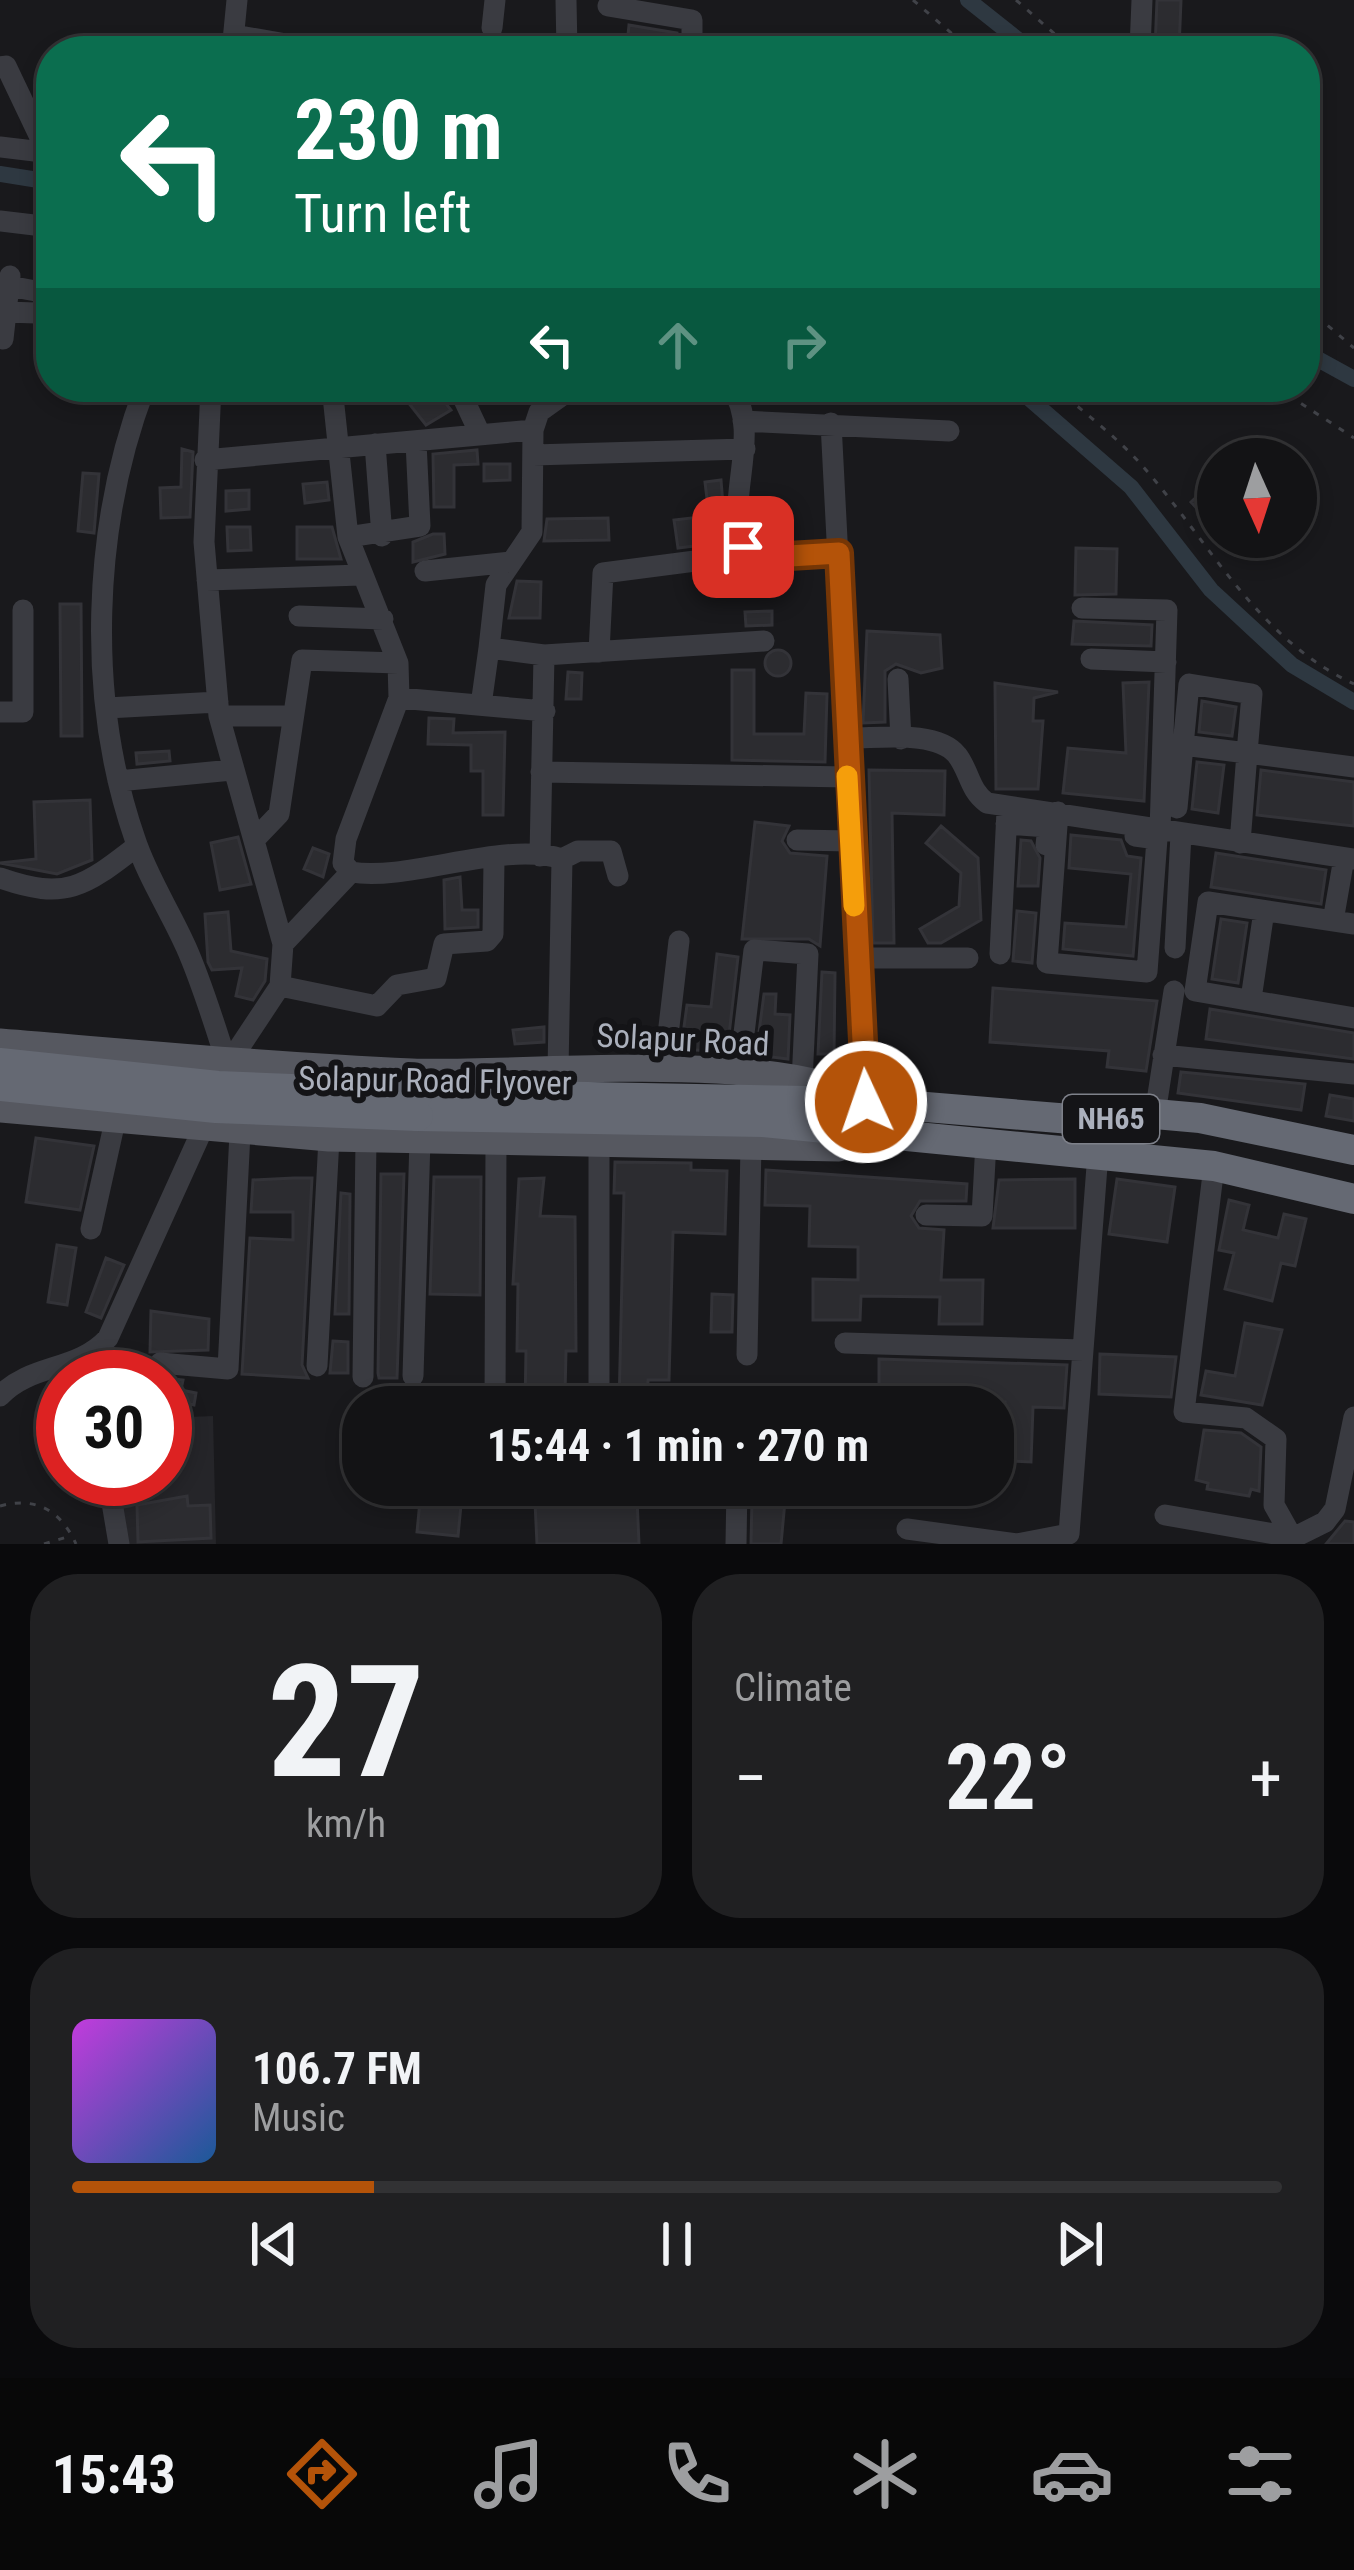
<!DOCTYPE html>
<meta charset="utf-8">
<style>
body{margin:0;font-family:"Roboto Condensed",sans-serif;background:#202022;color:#f1f3f6;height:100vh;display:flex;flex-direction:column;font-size:45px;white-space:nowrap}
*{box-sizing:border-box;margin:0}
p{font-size:39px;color:#9d9ea0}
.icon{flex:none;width:66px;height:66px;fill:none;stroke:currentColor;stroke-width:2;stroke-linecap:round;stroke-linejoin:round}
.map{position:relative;height:1544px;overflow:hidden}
.sheet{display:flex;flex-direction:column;gap:30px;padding:30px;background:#0a0a0c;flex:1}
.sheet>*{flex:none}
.guide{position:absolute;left:36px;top:36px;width:1284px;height:366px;border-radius:48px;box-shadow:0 6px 18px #0003,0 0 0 3px #323234;background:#0b6e4f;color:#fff;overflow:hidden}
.needle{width:78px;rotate:177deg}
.controls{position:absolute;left:1197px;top:438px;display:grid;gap:24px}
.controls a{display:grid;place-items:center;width:120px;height:120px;border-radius:50%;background:#131315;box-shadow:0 6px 18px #0003,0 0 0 3px #323234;font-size:60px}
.speed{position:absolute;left:36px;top:1350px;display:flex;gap:24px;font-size:60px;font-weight:700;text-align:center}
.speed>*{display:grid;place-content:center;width:156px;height:156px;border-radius:50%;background:#131315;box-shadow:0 6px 18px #0003,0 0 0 3px #323234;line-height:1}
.speed .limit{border:18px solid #d22;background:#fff;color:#111}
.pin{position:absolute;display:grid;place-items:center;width:102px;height:102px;color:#fff;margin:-51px;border-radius:24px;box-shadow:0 6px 18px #0006}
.me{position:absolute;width:132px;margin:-66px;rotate:357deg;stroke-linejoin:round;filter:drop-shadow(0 0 9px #0008)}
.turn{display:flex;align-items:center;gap:42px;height:252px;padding:0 60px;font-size:54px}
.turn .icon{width:156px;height:156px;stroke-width:2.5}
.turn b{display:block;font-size:84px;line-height:102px}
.lanes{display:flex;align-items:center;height:114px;padding:0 60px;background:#0003;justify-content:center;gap:60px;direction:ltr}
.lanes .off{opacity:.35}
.big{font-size:90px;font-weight:700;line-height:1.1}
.sheet .card{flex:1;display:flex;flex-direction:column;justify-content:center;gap:18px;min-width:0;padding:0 42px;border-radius:48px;background:#202022}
.sheet .dial{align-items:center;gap:0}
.dial b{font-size:156px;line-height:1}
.song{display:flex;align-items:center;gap:36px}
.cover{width:144px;height:144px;border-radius:18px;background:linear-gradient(135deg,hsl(290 70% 55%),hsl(210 70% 35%))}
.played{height:12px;border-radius:6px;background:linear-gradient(90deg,#b45309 25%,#323234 25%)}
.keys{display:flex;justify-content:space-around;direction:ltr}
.heat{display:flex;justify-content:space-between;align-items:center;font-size:66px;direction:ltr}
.sheet .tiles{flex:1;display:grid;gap:30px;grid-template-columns:1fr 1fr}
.card:last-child{grid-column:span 2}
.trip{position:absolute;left:342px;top:1386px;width:672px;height:120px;border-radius:48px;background:#131315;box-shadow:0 6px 18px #0003,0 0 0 3px #323234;font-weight:700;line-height:120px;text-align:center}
.tabs{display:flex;height:192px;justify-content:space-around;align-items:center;background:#080808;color:#9d9ea0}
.tabs .icon{width:84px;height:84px}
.tabs .current{color:#b45309}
.tabs b{font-size:54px;color:#f1f3f6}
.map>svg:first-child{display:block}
.built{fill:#252529}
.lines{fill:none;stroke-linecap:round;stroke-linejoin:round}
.canal{stroke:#2e3841;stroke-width:16}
.building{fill:#2c2c30;stroke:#333338;stroke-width:3}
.path{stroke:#404248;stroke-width:3;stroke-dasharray:6 9;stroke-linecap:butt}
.minor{stroke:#3a3b41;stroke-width:21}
.major{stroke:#565860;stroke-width:27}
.highway{stroke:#656973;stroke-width:30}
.highway-bridge{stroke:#656973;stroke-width:30}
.route-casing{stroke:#753606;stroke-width:30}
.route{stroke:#b45309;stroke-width:21}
.slow{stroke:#f59e0b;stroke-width:21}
.labels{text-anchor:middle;stroke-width:12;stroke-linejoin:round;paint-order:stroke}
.shield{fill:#141417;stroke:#7e818a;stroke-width:3}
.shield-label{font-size:30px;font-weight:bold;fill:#abb0bc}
.street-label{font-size:33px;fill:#abb0bc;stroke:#141417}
</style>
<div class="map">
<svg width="1354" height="1544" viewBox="0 0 1354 1544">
<rect width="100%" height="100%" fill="#19191c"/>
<path class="built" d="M213,1416L216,1544H124L118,1479H165V1418Z"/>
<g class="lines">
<path class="canal" d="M968,0L1032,51
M0,174L51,182
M1305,352L1354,379
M1016,387L1131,487L1211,590L1292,665L1354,702"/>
</g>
<path class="building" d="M1157,0H1181L1179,49H1155Z
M629,25L677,33V47L627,45Z
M396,387H433L451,410L426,425Z
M182,449L193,452L190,517L161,518L160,488L181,487Z
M477,450L478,464L454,465V507H434L433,454Z
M484,464H510V480L484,481Z
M83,473L99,474L94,533L78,531Z
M1218,477V499L1202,514L1191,502Z
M721,480L726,542L678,548L674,520L709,516L705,482Z
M327,482L329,500L305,503L303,484Z
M249,490V509L226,511V491Z
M608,518L609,540L544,541L547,519Z
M227,527H250L251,550L228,551Z
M297,527H332L341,559H297Z
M433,534H444L445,554L413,562V542Z
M1076,548L1117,549L1116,594L1075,595Z
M517,581L541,582L540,618H509Z
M60,604H81L82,736H61Z
M772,611V625L746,626L745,612Z
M1074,621L1152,625L1151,646L1072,644Z
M867,631L940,635L942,668L921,673L896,664L885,671V722L863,723Z
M765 663a13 13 0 1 1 26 0a13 13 0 1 1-26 0Z
M732,670H754V734H804L806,693L827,694L825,762L732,760Z
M568,672L582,673L581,699H566Z
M1149,682L1144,801L1063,793L1068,748L1126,753L1123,683Z
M995,683L1058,692L1034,698L1033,721H1043L1038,789H996Z
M1202,701L1236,707L1232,736L1199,732Z
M429,718L454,719L453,733L505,732L503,815H483V771H471V745L428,744Z
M169,751L170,761L137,764L136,753Z
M1197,762L1224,765L1218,813L1192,809Z
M869,770L945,771L944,815L892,813L894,943H873Z
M1261,770L1354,782V826L1257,815Z
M90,800L92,860L57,874L0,863L36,859L34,802Z
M755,822L789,826L782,841L790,853L827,856L820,946L809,939H742Z
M941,826L978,858L981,920L941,943H928L920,929L959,906L961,873L926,843Z
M1071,835L1121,840L1127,856L1141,858L1133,956L1063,949L1065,923L1126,927L1131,874L1069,868Z
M238,837L251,884L220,890L211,843Z
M1021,840L1031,841L1040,858L1038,886H1018Z
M313,848L329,854L323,877L304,869Z
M1216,853L1326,870L1321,904L1211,887Z
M460,877L462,910H478V927L445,929L444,880Z
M1017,911L1036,913L1032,963L1013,961Z
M228,912L231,951L267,959L265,981L253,1000L236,996L242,968L212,970L208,962L205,914Z
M1221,919L1247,923L1238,983L1212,979Z
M717,954L738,957L727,1052L681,1049L687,1005L711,1007Z
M822,972L835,973L834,1054H818Z
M993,988L1157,1001L1146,1071L1107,1067L1109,1051L990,1042Z
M764,994H776L775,1014L790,1015L788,1059L756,1055Z
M1210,1009L1354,1033V1059L1206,1039Z
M544,1027V1042L515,1044L513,1030Z
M1181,1072L1305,1084L1301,1110L1178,1093Z
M1330,1095L1354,1099V1121L1326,1116Z
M36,1138L94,1146L80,1210L26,1202Z
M615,1162L691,1163V1170L727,1171L725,1234L673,1232L669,1380H648L647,1403L638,1407H619L624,1193H614Z
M766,1170L967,1184L966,1201H920L911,1216L919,1228L944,1230L941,1280H983L982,1324H939L940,1297L861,1296L860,1320H813V1279L858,1280V1247L809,1246L810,1206L765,1205Z
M381,1174H404L397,1378H379L378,1373Z
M434,1177H481L480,1295L430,1294Z
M294,1178H312L302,1365L308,1378L242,1374L250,1238L293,1240V1212H251L253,1180Z
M544,1178L540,1216L575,1217L576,1351H566L565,1394H576V1407H525L526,1351H517L518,1284H513L519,1179Z
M1075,1179V1228H993L999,1180Z
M1117,1179L1175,1187L1167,1242L1109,1234Z
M341,1193L350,1194L349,1314H335Z
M1229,1200L1249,1205L1243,1230L1278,1238L1284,1214L1306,1219L1295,1266L1281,1263L1272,1301L1225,1289L1234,1253L1219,1250Z
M57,1245L76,1248L67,1305L48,1302Z
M106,1258L124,1265L101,1318L86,1312Z
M712,1294L733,1295L732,1332H711Z
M151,1311L209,1319L208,1350L150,1352Z
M1245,1323L1282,1330L1262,1405L1201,1395L1206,1371L1235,1376Z
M333,1341L348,1342V1373H330Z
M1100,1354L1176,1357L1171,1397L1099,1394Z
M879,1359L1067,1365L1064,1408L1033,1407L1031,1462L993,1460V1426H1004L1005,1402L879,1403Z
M165,1378L183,1380L181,1390L196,1393L194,1405L179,1402L177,1411L165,1408Z
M720,1388L794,1390V1407H719Z
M1204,1430L1241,1433L1261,1447L1259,1491L1251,1489L1249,1496L1207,1489L1208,1483L1196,1480Z
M187,1496L188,1506L210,1505L211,1538L138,1542L137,1505Z
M752,1498L785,1501L781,1544H751Z
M637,1499L639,1544H537L535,1502Z
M420,1501L461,1505L458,1536L417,1532Z
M1345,1521L1354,1522V1544H1326Z"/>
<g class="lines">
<path class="path" d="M913,0L972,51
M1016,0L1074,51
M1305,306L1354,348
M1055,387C1082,411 1113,434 1138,461C1208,538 1254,637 1354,684
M1276,387L1354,438
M0,1506C36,1496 61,1511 76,1544
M44,1544L70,1536"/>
<path class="minor" d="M566,0L567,51
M608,6L692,20V51
M492,28L495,0
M234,35L326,51
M693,42L785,51
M1140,49L1142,0
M232,51L237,0
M0,67L6,66L47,152
M0,147L51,153
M0,221L51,227
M9,286L41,292L51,301
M6,312L36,313L51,302
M3,339L10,276
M145,387C92,526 86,698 135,839C147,876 170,911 186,947C202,983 214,1023 226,1060
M211,387L204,542L219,716L283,944L280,986L223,1072
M332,387L348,537L398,663L399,698L346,839L343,863L351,872C409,882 504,840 562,859L558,1070
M458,387L480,434
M731,387C766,435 717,514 749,554
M743,421L949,431
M831,423L866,1102
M375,444L382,536
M533,455L745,449
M205,460L533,430
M348,537L420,526L416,442
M425,571L511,562
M207,580L361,575
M1082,608L1167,610L1160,831
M299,616L383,619
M599,652L603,573L749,554L765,559L839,553
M544,655L764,641
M1091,659L1166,662
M898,679L901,739
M399,698L545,711
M481,705L489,648
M107,708L218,702
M0,712H23V610
M219,716H293
M846,738C876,739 936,729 957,755C970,772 969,790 987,803L1354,859
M541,772L847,777
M118,781L232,770
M1177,808L1189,684L1252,694L1247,753L1183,745
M1058,812L1047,963L1147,972L1157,839L1135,836
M1006,824L1048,827L1046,845
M256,838L279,814L302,660L398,663
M797,840L851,841
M1240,843L1247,753L1354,767
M540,856L544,655L489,648L496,585L532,532L533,430L539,412L574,387
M562,859L578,851H611L618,876
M0,878C66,901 84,887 137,846
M1333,921L1344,858
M1354,924L1208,902L1195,991L1354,1018
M283,944L351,872
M1175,948L1181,834
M1000,954L1007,811
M858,958H968
M280,986L377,1006L397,985L436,978L444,944L487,941L493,934L494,860
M1251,999L1264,911
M1163,1055L1354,1074
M664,1069L679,941
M739,1075L754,950L808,954L802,1082
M1155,1114L1174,991
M1214,1166L1184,1412L1246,1418L1276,1439L1274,1505L1292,1537
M926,1215L982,1216L986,1142
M91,1229L115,1121
M845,1343L1083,1350
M747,1355L751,1144
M160,1363L228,1369L240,1133
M317,1366L329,1138
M413,1376L420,1139
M363,1377L366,1139
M0,1396C31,1363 77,1372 108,1338L210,1113
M495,1407L496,1140
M599,1407V1141
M108,1479L119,1544
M1165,1515L1292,1537
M907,1529L1017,1544L1069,1534L1098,1153
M736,1544L737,1485
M1281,1544L1325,1522L1335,1509L1354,1417"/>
<path class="major" d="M0,1042C137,1053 275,1066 412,1072C521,1076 780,1048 866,1102
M0,1109L329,1138L839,1148L869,1133"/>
<path class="highway" d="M418,1094L866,1102L1095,1121L1155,1114L1200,1118L1354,1150
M418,1116L763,1122L1214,1166L1354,1199"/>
<path class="highway-bridge" d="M0,1063L218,1086L418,1094
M0,1086L216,1108L418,1116"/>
</g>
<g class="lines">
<g class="route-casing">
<path id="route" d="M743,547L756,558L839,553L866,1102"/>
</g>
<use href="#route" class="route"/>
<path class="slow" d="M847,776L854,906"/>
</g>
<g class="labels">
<rect class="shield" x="1063" y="1095" width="96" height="48" rx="9"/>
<g class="shield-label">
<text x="1111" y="1129">NH65</text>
</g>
<g class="street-label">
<text transform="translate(683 1039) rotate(3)" y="12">Solapur Road</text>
<text transform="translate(435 1080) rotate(1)" y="12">Solapur Road Flyover</text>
</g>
</g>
</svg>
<div class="controls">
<a><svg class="needle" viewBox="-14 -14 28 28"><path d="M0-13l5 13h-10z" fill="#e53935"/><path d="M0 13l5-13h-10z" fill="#9d9ea0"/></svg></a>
</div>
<div class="speed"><div class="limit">30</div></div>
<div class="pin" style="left:743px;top:547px;background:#d93025"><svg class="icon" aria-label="arrive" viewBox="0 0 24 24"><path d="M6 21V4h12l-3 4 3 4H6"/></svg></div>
<svg class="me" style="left:866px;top:1102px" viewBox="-20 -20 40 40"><circle r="17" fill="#b45309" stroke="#fff" stroke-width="3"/><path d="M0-11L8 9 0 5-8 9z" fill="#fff"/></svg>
<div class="trip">15:44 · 1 min · 270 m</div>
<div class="guide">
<div class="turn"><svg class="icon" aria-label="left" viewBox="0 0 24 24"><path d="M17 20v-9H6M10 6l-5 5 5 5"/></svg><div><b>230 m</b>Turn left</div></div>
<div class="lanes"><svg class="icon" aria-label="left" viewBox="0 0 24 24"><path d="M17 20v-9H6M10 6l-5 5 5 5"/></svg><svg class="icon off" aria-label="ahead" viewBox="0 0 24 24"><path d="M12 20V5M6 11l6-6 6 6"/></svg><svg class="icon off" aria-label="right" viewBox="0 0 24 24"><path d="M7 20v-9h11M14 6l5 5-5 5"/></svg></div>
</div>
</div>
<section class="sheet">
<div class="tiles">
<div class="card dial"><b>27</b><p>km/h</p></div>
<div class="card"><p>Climate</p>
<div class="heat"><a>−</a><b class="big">22°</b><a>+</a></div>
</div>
<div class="card">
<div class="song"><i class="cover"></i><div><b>106.7 FM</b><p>Music</p></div></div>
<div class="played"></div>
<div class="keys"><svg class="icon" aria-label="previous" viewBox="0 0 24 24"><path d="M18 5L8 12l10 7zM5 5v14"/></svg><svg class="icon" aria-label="pause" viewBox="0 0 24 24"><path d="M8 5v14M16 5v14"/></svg><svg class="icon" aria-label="next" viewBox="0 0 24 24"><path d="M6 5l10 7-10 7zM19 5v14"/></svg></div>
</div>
</div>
</section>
<nav class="tabs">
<b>15:43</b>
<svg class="icon current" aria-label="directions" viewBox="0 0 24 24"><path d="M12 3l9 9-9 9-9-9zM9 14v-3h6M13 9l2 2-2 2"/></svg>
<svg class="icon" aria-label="music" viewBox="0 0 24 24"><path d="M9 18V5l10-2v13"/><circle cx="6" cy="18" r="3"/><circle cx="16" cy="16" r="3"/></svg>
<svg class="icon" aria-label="phone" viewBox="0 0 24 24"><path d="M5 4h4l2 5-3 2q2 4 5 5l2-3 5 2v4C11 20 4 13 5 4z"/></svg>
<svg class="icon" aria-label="climate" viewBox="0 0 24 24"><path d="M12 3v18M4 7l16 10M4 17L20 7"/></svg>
<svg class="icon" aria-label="car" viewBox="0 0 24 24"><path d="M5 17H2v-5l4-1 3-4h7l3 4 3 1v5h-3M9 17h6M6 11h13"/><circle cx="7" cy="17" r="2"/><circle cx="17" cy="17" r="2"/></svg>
<svg class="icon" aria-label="filters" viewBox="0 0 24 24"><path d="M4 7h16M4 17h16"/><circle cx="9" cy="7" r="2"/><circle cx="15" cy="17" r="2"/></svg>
</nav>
